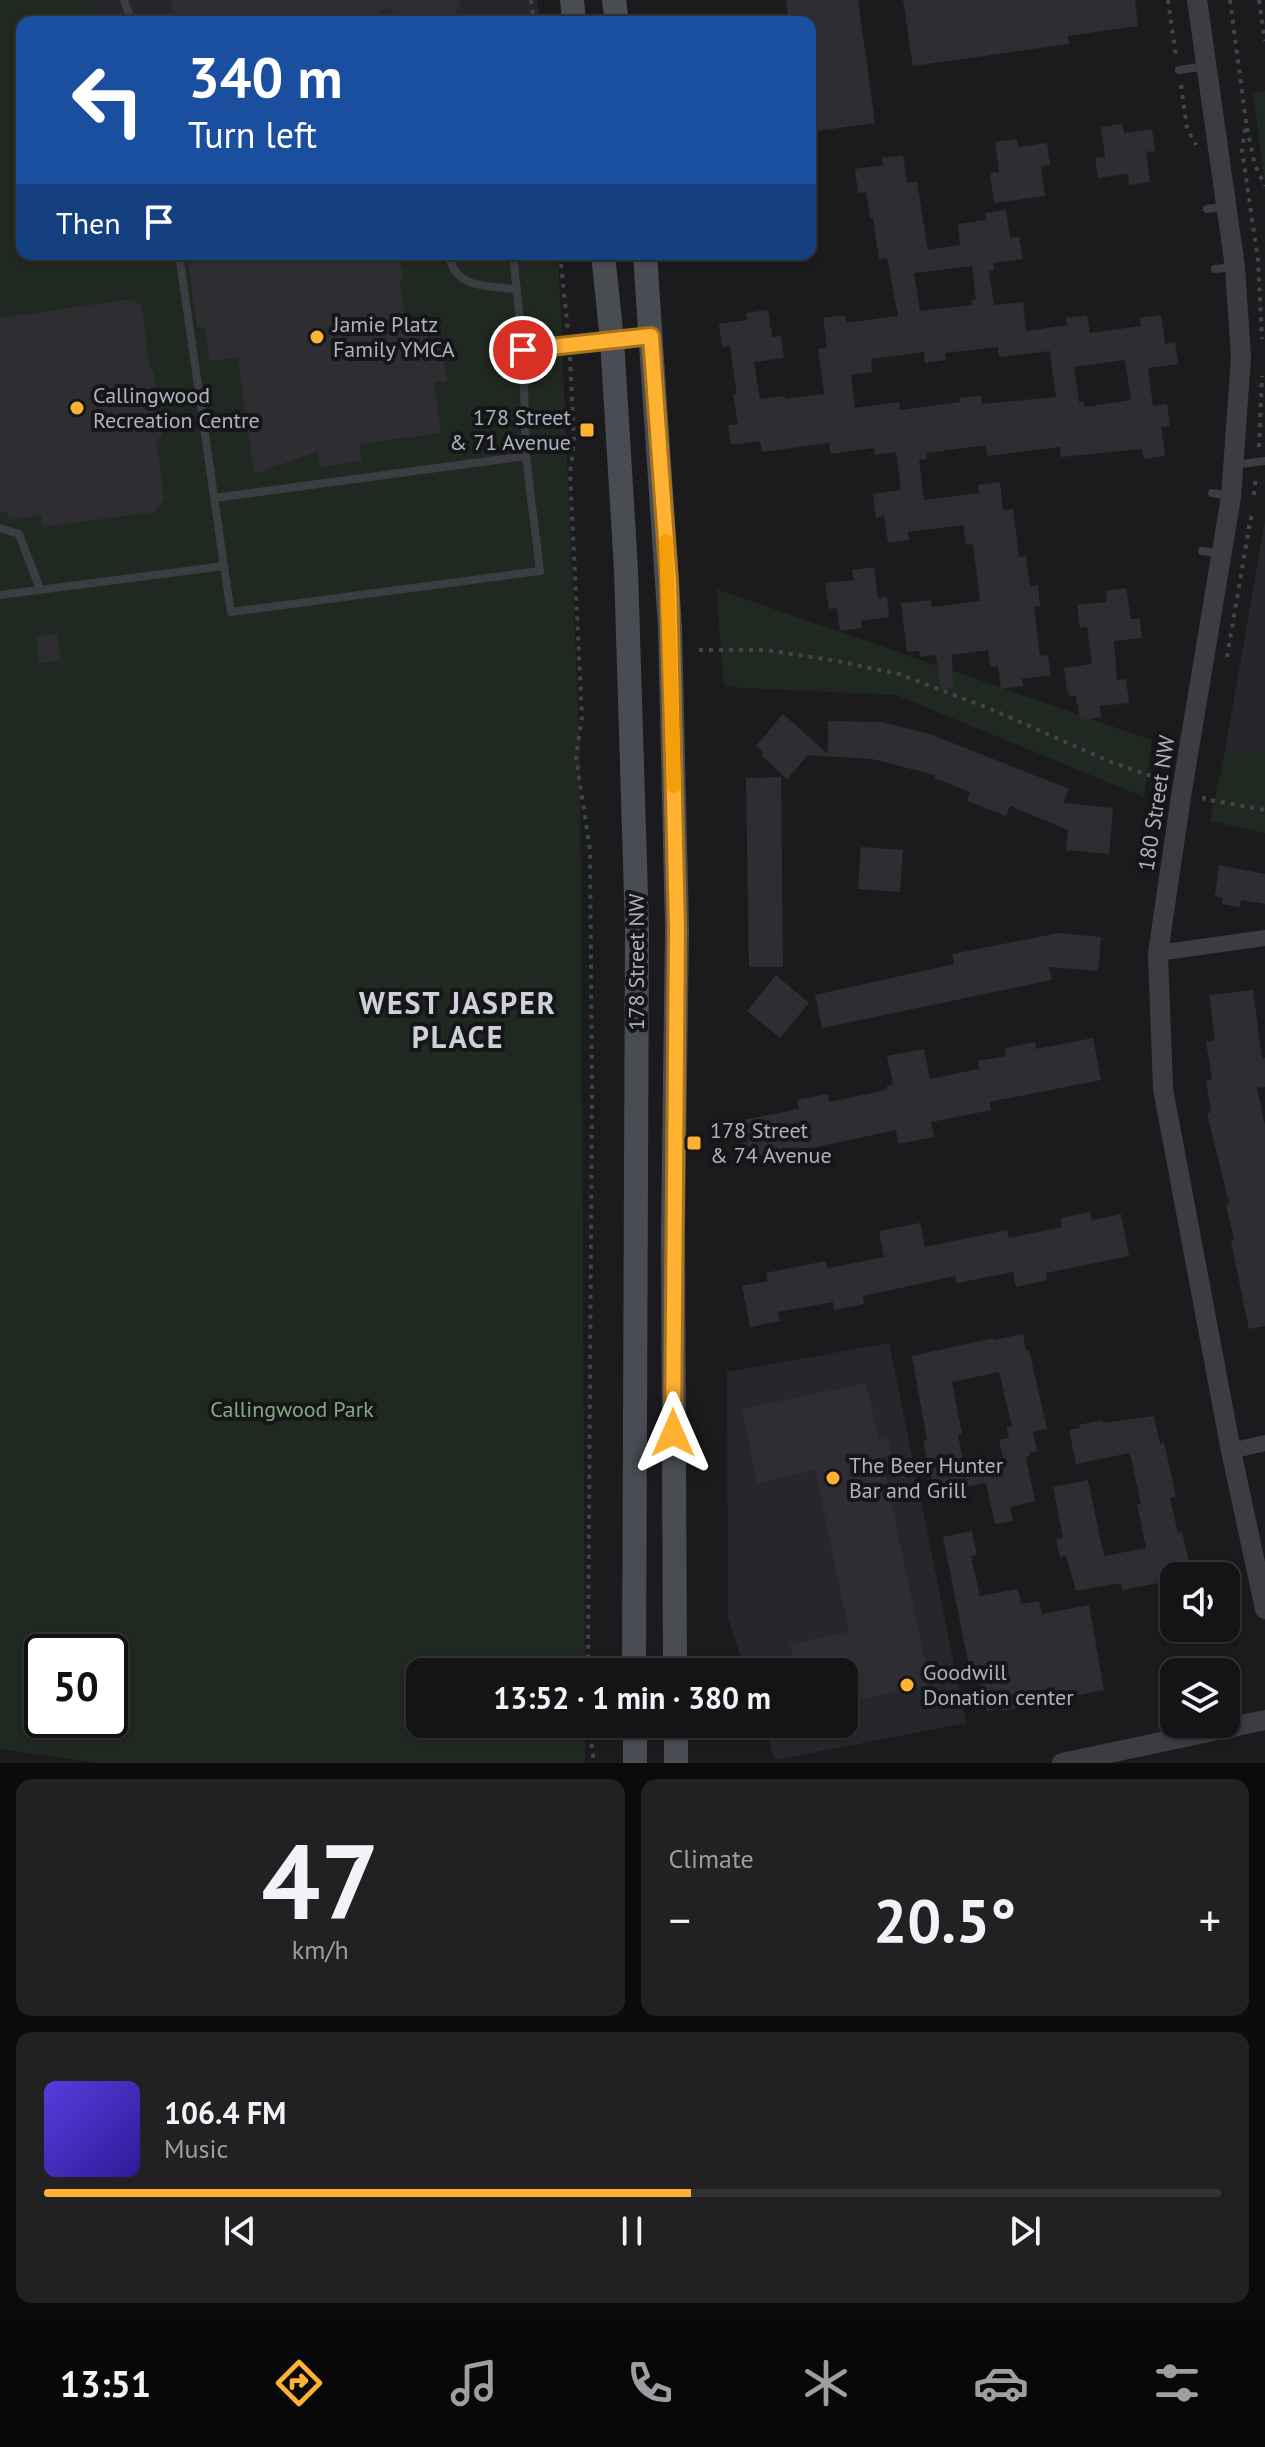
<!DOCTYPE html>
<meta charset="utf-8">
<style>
body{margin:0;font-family:"PT Sans",sans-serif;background:#212123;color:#f1f3f6;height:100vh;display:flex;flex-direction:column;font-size:30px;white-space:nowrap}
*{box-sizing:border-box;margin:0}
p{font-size:26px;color:#9d9ea1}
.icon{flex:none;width:44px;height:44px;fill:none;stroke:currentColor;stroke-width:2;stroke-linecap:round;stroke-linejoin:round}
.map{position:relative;height:1763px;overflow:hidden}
.panel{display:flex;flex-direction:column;gap:16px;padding:16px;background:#0b0b0c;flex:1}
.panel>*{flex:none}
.banner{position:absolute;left:16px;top:16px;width:800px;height:244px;border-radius:16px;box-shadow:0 2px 6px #0004,0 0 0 2px #333335;background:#1a4fa0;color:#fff;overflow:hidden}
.fabs{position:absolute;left:1160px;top:1562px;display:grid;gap:16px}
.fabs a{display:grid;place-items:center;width:80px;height:80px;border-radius:16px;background:#141416;box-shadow:0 2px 6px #0004,0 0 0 2px #333335;font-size:40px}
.speed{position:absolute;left:24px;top:1634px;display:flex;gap:16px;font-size:40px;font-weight:700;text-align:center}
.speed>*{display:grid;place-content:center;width:104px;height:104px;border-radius:50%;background:#141416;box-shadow:0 2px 6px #0004,0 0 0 2px #333335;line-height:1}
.speed .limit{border:4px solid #111;border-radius:12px;background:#fff;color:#111}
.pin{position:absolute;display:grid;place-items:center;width:68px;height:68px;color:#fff;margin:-34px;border:4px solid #fff;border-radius:50%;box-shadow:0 2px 8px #0007}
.me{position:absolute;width:88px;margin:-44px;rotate:0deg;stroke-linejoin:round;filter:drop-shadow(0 0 6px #0008)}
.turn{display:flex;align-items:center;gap:28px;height:168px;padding:0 40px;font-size:36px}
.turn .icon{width:104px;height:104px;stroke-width:2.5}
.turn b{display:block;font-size:56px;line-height:68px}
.then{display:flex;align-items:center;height:76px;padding:0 40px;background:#0003;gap:16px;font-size:30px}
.big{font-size:60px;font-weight:700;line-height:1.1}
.panel .tile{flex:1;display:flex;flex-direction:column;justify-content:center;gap:12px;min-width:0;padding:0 28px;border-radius:16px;background:#212123}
.panel .dial{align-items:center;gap:0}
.dial b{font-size:104px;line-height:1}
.song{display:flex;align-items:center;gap:24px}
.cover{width:96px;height:96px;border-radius:12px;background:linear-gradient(135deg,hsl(250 70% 55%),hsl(250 70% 35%))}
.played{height:8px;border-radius:4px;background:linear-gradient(90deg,#ffb131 55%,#333335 55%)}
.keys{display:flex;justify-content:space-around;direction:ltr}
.heat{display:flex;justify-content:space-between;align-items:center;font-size:44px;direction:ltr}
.panel .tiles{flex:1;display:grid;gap:16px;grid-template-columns:1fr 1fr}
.tile:last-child{grid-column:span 2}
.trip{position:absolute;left:406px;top:1658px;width:452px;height:80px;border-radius:16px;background:#141416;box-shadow:0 2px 6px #0004,0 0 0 2px #333335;font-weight:700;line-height:80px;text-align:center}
.menu{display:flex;height:128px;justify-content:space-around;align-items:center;background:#080809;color:#9d9ea1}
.menu .icon{width:56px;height:56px}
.menu .on{color:#ffb131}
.menu b{font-size:36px;color:#f1f3f6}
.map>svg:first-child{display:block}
.built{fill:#26272b}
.green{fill:#202921;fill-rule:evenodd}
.building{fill:#2e2e32;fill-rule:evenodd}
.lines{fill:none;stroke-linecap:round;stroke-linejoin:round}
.path{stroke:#41444a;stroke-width:4;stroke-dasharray:4 6;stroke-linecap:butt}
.service{stroke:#3b3d43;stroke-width:8}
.minor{stroke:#3b3d43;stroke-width:16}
.tertiary{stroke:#3b3d43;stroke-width:20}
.secondary{stroke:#494c53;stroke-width:24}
.route-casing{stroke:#a67320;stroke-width:20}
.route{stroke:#ffb131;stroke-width:14}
.slow{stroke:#f59e0b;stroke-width:14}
.poi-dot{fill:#ffb131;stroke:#161619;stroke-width:3}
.labels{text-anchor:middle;stroke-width:8;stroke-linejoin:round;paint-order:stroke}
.poi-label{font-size:22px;fill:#acb2be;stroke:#161619;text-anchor:start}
.street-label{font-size:22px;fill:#acb2be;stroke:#161619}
.park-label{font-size:22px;fill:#82aa83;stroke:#161619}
.district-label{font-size:30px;font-weight:bold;letter-spacing:2px;fill:#ced1d9;stroke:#161619}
</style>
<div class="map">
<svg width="1265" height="1763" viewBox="0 0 1265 1763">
<rect width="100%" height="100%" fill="#1b1b1d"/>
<path class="built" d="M83,0H537L540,22H92Z
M1265,521V750L1224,756Z
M889,1343L966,1723L775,1760L763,1724H844V1672H746L728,1618L727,1372Z"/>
<path class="green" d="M0,0H83L92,22H22V254H558L580,751L585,1672H420V1724H585V1763H99L0,1749ZM42,1652H110V1720H42Z
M1265,91V184L1253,93Z
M716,589L1152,740L1144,797L896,695L724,687Z
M1265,750V833L1210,821L1224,756Z"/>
<path class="building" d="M171,0H461L452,22H406L386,6L369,22H174Z
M786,0H858L875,123L810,132V22H789Z
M903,0H1135L1138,26L1068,36L1069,44L913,66Z
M1122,124L1124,133L1152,129L1155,151L1146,152L1150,182L1129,185L1128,174L1098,178L1095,158L1105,157L1101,127Z
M1017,139L1018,147L1047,143L1050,165L1041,166L1045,196L994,203L990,173L999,172L995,142Z
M903,155L907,183L917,182L928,250L960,245L958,224L986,220L985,213L1006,210L1010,238L1019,237L1023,259L993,263L994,270L989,271L994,305L1023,302L1026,331L1067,325L1066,318L1087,315L1090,333L1141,326L1140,318L1161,315L1165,344L1175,342L1178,364L1148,368L1153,406L1167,404L1170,426L1161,427L1165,456L1144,459L1142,449L1061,457L1060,447L987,456L986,445L926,453L927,459L919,460L924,500L979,493L978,485L1000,482L1003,510L1013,509L1019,557L1026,556L1030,587L1038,585L1040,606L1034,607L1040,656L1048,655L1051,675L1022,679L1023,686L1001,689L998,666L990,667L988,650L952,655L953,688L941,689L936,655L920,657L919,651L907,652L901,603L931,600L932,607L980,601L973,544L966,545L963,525L908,532L909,540L888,543L884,516L876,518L873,494L901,490L896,452L875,455L874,448L831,454L829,443L762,452L760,441L731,445L728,425L738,424L733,394H737L730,346L722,347L719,324L747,320L746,313L768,310L772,337L781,336L784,358L754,362L760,399L785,396V399L824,394L818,349L827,348L823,318L845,315L846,323L898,316L887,258L879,259L873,218H870L866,192L858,193L855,169L883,165L882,158ZM972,266L976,300H971L972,305L920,311L914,273ZM998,347L999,357L1050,351L1056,397L982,404L981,396L959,398L960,402L900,410L899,402L855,408L851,375L872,372L871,359L924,352L925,363L946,360L945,353ZM1125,360L1131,400L1085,407L1084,402H1079L1074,367Z
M225,254H398L403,279L399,280L406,323L425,321L428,342L441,341L447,381L434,382L441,433L359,444L362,461L320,467L318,451L254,474L238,357L210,361L205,327L197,328L188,259Z
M132,299L142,306L149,366L154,371L162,435L156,441L164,499L155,512L43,527L41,515L9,520L7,511L0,512V318Z
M874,567L878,598L887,597L889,617L861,621L862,628L840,631L837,608L829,609L825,583L854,580L852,570Z
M1126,588L1131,619H1140L1142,638L1114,641L1117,680L1126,679L1129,703L1100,706L1101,717L1080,720L1076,696H1070L1067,691L1064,668L1092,664L1087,627L1080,628L1077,605L1107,602L1106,591Z
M57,634L61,661L39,663L36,636Z
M783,714L828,754V721L881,722L930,734L1069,789L1063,803L1113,808L1109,854L1066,850L1068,830L1010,806L1006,816L967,801L970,792L934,778L935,775L872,759L808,755L787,779L762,756L764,753L756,746Z
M781,777L783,967H749L746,778Z
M861,847L903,850L900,892L858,889Z
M1219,865L1265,874V904L1241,900L1240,907L1222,904L1223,898L1215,896Z
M1059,933L1101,937L1098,971L1049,967L1052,980L822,1028L815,995L954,964L952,954Z
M776,975L809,1003L780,1038L747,1011Z
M1253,990L1262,1059L1265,1058V1087L1257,1088L1265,1125V1326L1249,1329L1231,1241L1234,1240L1226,1205L1229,1204L1207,1113L1211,1112L1206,1081L1212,1080L1206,1042L1215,1040L1209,995Z
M1093,1038L1101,1080L989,1102L991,1110L931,1122L934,1137L898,1144L896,1130L751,1161V1158L742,1160L739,1144L748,1142L743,1120L799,1109L797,1100L828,1094L829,1102L887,1090V1086L893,1084L887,1056L924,1049L930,1079L979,1069L978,1061L1006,1056L1005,1048L1035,1042L1036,1049Z
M1090,1212L1092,1220L1121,1214L1129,1256L1046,1273L1047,1280L1016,1287L1013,1272L957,1283L955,1276L863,1296L864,1304L834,1310L833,1302L778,1312L780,1321L750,1327L742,1286L768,1281L766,1273L826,1261L828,1268L884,1257L879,1231L920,1223L925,1247L1007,1230L1009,1238L1062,1227L1061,1218Z
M1023,1334L1026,1351L1029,1350L1047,1429L1033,1432L1037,1451L1029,1453L1030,1456L1026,1457L1035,1501L1010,1507L1013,1521L995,1524L986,1483L934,1493L923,1441L927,1440L912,1356L993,1338L994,1340ZM999,1372L1012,1426L1006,1427L1009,1438L999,1440L1003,1457L964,1466L958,1435L962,1434L952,1382Z
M866,1383L879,1440L889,1438L893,1455L882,1458L930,1685L844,1703V1672H796L790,1644L849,1632L815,1470L757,1483L742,1409Z
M1154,1416L1160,1444L1164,1443L1176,1497L1170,1498L1178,1533L1182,1532L1192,1576H1174V1587L1159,1590L1158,1583L1122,1590L1121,1583L1076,1591L1066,1556L1060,1557L1056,1539L1063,1538L1053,1487L1088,1480L1104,1556L1146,1548L1137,1504H1141L1130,1453L1076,1464L1069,1430L1080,1428L1079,1425L1102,1420L1103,1423Z
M972,1531L977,1555L971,1556L980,1596L1018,1589L1021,1604L1039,1601L1042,1614L1089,1605L1104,1690L1068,1697L1067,1693L1035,1699L1036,1704L1003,1711L1002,1708L987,1711L975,1665L969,1666L943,1537Z"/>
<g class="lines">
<path class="path" d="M531,0L534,22
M1168,0L1176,56
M1230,0L1246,122L1242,150L1258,260L1262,339
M1259,0L1265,41
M1181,85L1187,129L1196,145
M1247,128L1255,165L1265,186
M560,254L568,332
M570,357L574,442L570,473L582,717L576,757L590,850L592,1091L588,1672
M1259,447L1262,376
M1254,495L1256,475
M1247,527H1250L1252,511
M699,650H766L837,661L899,674L993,710L1111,762L1163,780
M1227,657L1249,528
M1204,796V799L1265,810
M589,1724L594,1763"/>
<path class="service" d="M124,0L132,22
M1179,70L1206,66
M1207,209L1226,206
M449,254C453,289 489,286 517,289
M513,254L523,350
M1215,269L1234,267
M1235,465L1265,461
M1212,493L1230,496
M214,498L526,456
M0,528L19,534L40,589
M1202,551L1221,554
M224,566L231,612L540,571L526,456L523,350L649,337
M0,595L224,566L179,254"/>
<path class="minor" d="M1158,953L1265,938
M1231,1451L1265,1443"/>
<path class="tertiary" d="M1197,0L1235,267L1241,357L1231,497L1182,790L1158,953L1163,1089L1231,1451L1265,1609
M1062,1763L1265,1720"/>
<path class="secondary" d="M572,0L574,22
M614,0L617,22
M603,254L612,340L626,569L637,929L634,1672
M645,254L670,627L677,928L673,1233L675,1672
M635,1724V1763
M676,1724V1763"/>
</g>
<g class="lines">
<g class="route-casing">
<path id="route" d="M523,350L651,336L669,582L677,928L673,1433"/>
</g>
<use href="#route" class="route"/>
<path class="slow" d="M666,541L674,786"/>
</g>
<g class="poi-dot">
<circle cx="317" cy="337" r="8"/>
<circle cx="77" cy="408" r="8"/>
<rect x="579" y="422" width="16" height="16" rx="4"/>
<rect x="686" y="1135" width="16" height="16" rx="4"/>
<circle cx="833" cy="1478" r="8"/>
<circle cx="907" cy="1685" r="8"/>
</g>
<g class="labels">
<g class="poi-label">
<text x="333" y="332">Jamie Platz<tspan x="333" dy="25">Family YMCA</tspan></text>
<text x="93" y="403">Callingwood<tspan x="93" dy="25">Recreation Centre</tspan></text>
<text x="571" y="425" text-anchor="end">178 Street<tspan x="571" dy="25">&amp; 71 Avenue</tspan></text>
<text x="710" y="1138">178 Street<tspan x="710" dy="25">&amp; 74 Avenue</tspan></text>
<text x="849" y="1473">The Beer Hunter<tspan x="849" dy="25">Bar and Grill</tspan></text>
<text x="923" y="1680">Goodwill<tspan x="923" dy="25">Donation center</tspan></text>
</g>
<g class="street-label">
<text transform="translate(1156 803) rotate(-81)" y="8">180 Street NW</text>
<text transform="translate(636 962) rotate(-90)" y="8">178 Street NW</text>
</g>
<g class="park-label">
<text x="292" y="1417">Callingwood Park</text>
</g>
<g class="district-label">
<text x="458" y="1014">WEST JASPER<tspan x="458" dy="34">PLACE</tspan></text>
</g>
</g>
</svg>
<div class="fabs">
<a><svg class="icon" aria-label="sound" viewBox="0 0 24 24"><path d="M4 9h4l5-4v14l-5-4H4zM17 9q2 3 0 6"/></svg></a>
<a><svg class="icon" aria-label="layers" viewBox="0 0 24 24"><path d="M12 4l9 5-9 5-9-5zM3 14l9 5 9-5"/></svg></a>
</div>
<div class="speed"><div class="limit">50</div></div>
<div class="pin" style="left:523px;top:350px;background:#d93025"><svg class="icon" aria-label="arrive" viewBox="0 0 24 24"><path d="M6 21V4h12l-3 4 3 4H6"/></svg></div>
<svg class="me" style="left:673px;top:1433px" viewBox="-20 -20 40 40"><path d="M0-17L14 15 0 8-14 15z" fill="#ffb131" stroke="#fff" stroke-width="4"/></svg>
<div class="trip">13:52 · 1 min · 380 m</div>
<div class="banner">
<div class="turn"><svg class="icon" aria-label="left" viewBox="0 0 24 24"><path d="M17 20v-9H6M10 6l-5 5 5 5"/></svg><div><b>340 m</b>Turn left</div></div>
<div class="then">Then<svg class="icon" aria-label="arrive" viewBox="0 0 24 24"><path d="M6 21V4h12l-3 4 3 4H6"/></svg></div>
</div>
</div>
<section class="panel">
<div class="tiles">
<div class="tile dial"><b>47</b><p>km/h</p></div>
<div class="tile"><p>Climate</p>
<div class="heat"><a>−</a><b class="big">20.5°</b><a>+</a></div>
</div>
<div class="tile">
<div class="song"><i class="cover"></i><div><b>106.4 FM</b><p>Music</p></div></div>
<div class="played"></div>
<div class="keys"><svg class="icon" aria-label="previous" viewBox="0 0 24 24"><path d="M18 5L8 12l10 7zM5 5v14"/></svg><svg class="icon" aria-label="pause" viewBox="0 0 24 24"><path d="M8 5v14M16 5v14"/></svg><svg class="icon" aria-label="next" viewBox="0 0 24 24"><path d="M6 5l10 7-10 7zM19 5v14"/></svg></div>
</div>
</div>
</section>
<nav class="menu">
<b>13:51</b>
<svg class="icon on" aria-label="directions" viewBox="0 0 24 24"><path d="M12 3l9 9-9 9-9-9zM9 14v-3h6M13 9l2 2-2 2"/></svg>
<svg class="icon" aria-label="music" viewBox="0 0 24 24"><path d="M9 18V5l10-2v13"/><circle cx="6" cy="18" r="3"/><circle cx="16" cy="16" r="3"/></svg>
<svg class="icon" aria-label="phone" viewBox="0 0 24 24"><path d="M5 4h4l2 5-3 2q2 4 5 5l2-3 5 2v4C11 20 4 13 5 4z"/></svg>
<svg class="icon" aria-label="climate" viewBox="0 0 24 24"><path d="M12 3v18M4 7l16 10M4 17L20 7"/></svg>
<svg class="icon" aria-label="car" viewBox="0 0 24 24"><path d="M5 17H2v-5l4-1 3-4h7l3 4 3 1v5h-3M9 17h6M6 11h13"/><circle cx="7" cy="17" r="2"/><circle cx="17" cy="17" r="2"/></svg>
<svg class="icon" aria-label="filters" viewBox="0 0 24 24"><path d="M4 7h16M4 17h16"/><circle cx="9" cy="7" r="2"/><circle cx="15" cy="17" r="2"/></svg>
</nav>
